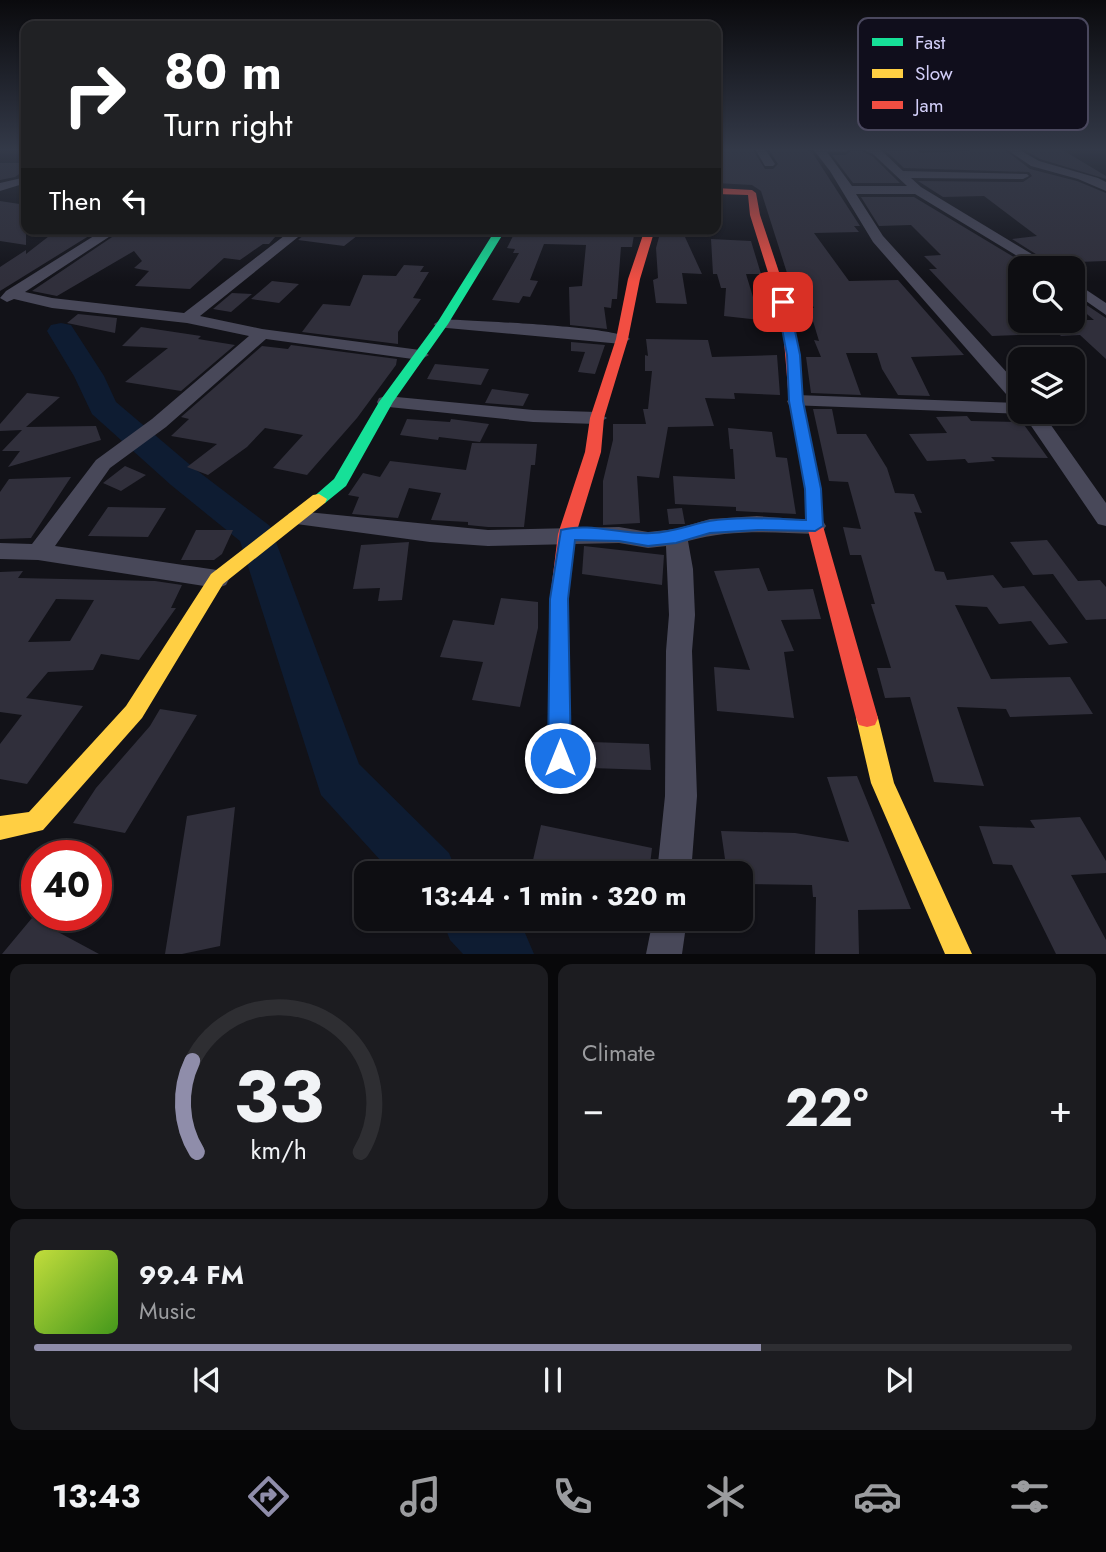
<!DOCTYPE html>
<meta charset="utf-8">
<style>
body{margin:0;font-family:Jost,sans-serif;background:#1c1c20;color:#f1f3f6;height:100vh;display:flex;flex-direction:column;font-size:26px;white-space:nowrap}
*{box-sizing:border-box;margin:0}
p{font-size:23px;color:#9b9c9f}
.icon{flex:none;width:38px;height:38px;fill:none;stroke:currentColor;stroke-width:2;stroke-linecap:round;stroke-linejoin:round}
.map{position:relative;height:954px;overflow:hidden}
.drawer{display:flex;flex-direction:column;gap:10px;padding:10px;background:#08080a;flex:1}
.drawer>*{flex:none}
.top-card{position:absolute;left:21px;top:21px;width:700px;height:214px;border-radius:14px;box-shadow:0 2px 5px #0004,0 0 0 2px #2e2e32;background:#202124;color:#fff;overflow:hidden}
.tools{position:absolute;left:1008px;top:256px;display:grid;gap:14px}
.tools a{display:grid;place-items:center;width:77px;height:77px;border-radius:14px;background:#0e0e12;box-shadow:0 2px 5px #0004,0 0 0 2px #2e2e32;font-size:35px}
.speed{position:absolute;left:21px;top:840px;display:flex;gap:14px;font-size:35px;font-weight:700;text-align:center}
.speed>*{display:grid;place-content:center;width:91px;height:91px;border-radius:50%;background:#0e0e12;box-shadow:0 2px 5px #0004,0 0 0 2px #2e2e32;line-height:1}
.speed .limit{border:10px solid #d22;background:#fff;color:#111}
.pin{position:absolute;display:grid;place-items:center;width:60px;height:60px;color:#fff;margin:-30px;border-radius:14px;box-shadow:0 4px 10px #0006}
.me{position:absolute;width:77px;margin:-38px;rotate:0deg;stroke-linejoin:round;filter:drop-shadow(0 0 5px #0008)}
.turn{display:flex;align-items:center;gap:24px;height:147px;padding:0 28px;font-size:32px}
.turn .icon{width:91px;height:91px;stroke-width:2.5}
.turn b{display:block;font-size:49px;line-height:60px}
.then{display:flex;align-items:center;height:66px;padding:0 28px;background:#0003;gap:14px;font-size:26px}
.big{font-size:52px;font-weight:700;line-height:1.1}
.drawer .card{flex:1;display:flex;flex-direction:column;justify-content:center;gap:10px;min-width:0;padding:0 24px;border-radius:14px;background:#1c1c20}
.drawer .dial{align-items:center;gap:0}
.dial svg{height:182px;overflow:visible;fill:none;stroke:#2e2e32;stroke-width:7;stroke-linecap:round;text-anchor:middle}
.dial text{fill:#f1f3f6;stroke:none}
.song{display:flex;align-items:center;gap:21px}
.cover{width:84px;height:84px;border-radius:10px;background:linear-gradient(135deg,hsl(70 70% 55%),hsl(100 70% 35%))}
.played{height:7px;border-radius:4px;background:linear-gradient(90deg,#8f8daa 70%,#2e2e32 70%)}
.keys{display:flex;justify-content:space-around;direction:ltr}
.heat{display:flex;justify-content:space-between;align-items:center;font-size:38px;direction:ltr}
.drawer .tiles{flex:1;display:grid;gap:10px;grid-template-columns:1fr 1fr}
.card:last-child{grid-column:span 2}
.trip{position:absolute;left:354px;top:861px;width:399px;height:70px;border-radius:14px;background:#0e0e12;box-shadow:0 2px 5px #0004,0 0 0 2px #2e2e32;font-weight:700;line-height:70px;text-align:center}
.tab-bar{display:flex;height:112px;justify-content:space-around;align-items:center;background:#060607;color:#9b9c9f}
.tab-bar .icon{width:49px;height:49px}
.tab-bar .current{color:#8f8daa}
.tab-bar b{font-size:32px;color:#f1f3f6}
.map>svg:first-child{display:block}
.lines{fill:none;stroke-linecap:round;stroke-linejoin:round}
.river{fill:#0e1c32;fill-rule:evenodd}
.building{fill:#302f3b;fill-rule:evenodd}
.street{fill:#484859;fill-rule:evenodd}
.fast{fill:#16e098;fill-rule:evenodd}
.slow{fill:#ffcf43;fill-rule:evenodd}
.jam{fill:#f24e42;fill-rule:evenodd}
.route{fill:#1a73e8;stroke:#114b97;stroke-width:2}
.key{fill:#100e1c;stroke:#4a485e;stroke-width:2}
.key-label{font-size:19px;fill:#d3cff9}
</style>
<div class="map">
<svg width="1106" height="954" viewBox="0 0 1106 954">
<rect width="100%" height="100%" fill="#121218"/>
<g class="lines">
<path class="river" d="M61,323L71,325L104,376L116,402L195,469L270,526L359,764L449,853L457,873H392L321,795L240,541L171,485L92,414L74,376L47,331L51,325Z
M442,919H512L525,933L534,954H463L450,940Z"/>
</g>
<path class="building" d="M721,149L753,150L765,169H773L778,164L769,150L805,149L812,152L860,226H854L859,232L814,233L849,281L898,280L964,355L911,357L930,396L898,395L882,369L877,353H846L861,395L811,393L806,357H821L814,340L819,341L809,308H814L797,273H787L761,191L752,185L716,183V152L722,151Z
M967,149H1004L1030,169L1077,181L1106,193V261L1078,262L1087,268H1058L1012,239L1037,236L984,196L943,197L918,181L1023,182L1032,176L1029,172L904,168L886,151L917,150L921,153L970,151Z
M1023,149H1061L1106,176V179L1040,159Z
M851,151H861L872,156L900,183H853L832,155H845Z
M0,163H26V169L15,177L0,180Z
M861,197H914L1032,268H1020V320H1031L1046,334L992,336L929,269H937L924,256L941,255L911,225L879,226Z
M0,201L26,205V245L0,241Z
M124,229H282L269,244H263L240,260L224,258L190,289L135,286L149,271L134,268L142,261L134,251L57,296L32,291Z
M311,229H339L362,232L344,246L298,240Z
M539,229H635L632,247H621L617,299H612L611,308L604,307L607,329L570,325L569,287L582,286L586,245L544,244L530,280L538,281L530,297L523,296L519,303L492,300L519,253H513L515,249L507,248L515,232L537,234Z
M53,233L92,234L0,291V267L26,250V254Z
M659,237H685L702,274L682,273L687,304L656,303L653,280L658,278L656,248Z
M711,239L751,241L761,274H746L760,320L724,316L726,288H721L717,274H713Z
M404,265L424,266L420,272H429L413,298L421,299L398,332V344L302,332L323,304L350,306L363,275L396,276Z
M272,281L299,284L279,303L251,299Z
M232,293L252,294L231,312L213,309Z
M1075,304H1085L1106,318V359L1080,335L1061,336L1044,320H1094Z
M78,314L117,318L115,333L67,323Z
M141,327L201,336L198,339L235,345L181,391L125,382L168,348L122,346Z
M646,339L708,340L712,357L777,355L780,395L734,393L735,399L705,398L714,426L668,427L659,478L637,476L640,523L603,525V481L613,440V424H646L643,409H648L652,371H645V355L648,356Z
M571,342L605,345L595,374L578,372L585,352L571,351Z
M291,345L397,359L396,365L357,418L307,475L273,468L303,435L265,428L247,447L208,475L187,467L217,444L171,436L189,419L181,417L262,346L288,349Z
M435,364L489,369L481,385L427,379Z
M492,389L529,394L523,406L485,403Z
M27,393L60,397L26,427L96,426L101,440L8,467L20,451H2L22,430L0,431V424Z
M813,409H832L837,434H866L887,468L895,493L914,494L922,513L914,512L935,571L944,572L947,580L993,575L1003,588L1024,586L1068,643L1049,645L1031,621L999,624L987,607L955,605L991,679L1070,677L1093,714L1010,717L1006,709L957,707L984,786L934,782L910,697L885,698L877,668H891L871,604H875L861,555H850L843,527L861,529L848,482L829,481Z
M967,416L971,421L1022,422L1048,458L991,457L995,461L968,463L965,459L927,461L909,434L947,433L936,417Z
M407,419L450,422L451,419L489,424L480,442L439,437L438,440L400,435Z
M728,428L772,432L776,457L787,458L796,514L736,511V507L675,504L673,476L735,479L733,449H730Z
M472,443L537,444L535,465H531L524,527H488L468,525V522L431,520L441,493L409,488L398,518L352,514L359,497L348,495L363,473L380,477L390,461L466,470Z
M125,466L146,475L121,491L103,483Z
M71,477L31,538L0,539V492L9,479Z
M108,507L166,508L148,537L88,536Z
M682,508L685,524H669L667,509Z
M196,530H233L222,554L214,560H181Z
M1047,540L1078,581L1100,580L1106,587V619L1086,620L1053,574L1033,575L1010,542Z
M409,542L402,600L378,601L380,588L353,589L361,545Z
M584,546L664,555L662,585L582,574Z
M759,568L768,591L813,589L821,619L781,620L794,651L784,652L794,718L717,711L714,667L750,670L714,571Z
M23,571L18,578L155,581L182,585L171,608H176L139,660L101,654L93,670L48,672L26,698L83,706L27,784L0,779V744L22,715L0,712V572ZM56,599L94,600L70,641L28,642Z
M501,598L538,602V628L520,707L472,700L483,662L440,657L453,620L494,625Z
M160,709L197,715L125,833L73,823L96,788L150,726Z
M591,742L649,744L651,770L591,768Z
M857,776L911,909L858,910L859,954H815L816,897H813L812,885L740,884V873H727L721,831L795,833L849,842L827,777Z
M235,807L220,946L182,954H165L187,816Z
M1080,817L1106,861V873L1071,875L1106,940V954H1056L1012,865L993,864L979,826L1035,828L1030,820Z
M541,825L652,848L649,873H530Z
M32,918L99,954H2Z"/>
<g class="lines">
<path class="street" d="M755,149H765L775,164L773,166H765Z
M813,149H850L845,152H827L852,186H907L873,154L862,149L881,150L903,171L1027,174L1029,176L1023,179L911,178L921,187L1055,268H1037L915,194H856L883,236L1020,387V411H1041L1106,503V526L1098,524L1023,414L789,405L787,401L796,395L1019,403L1013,402L873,242L830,171Z
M1006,149H1018L1039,161L1098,178L1106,182V191L1078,179L1031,166Z
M26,177V183L0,191V183Z
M105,229H121L25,292L52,298L184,313L293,229H308L200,316L262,329L420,350L429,355L420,360L266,339L166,427L110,468L55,546L217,570L226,573L229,579L226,585L217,588L38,560L0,559V543L32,544L96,460L152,419L249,336L187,323L52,308L14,299L7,302L0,298L6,291Z
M1073,281L1106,303V315L1073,292Z
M442,319C470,321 618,326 630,339L622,344L436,327L434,324Z
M386,396L533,410L597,412L607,418L597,424L533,422L379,406L377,402L379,398Z
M297,511L488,530L619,527L648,532L676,529L710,519L757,516L823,521L826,526L823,531L815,534C772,532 730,529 688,541L693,569L695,615L692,651L697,796L691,873H657L665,796L666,651L669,615L666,546L648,548L619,543L488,546L430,542L289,523L286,518L289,513Z
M653,919H687L682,954H646Z"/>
<path class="fast" d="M496,229H506L448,324L393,402L346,486L325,503H313L311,499L334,479L379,402L437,323Z"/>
<path class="slow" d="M319,494L327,499L325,503L223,584L142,718L43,830L0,840V816L29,812L126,706L211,574L313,495Z
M867,709L875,711L878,718L894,783L972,954H945L871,783L856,718L859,711Z"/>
<path class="jam" d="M716,188L752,190L756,193L760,215L794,317L803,401L821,489L823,526L878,718L875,725L867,727L859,725L856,718L807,526L805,489L789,401L782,317L750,215L748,195L716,194Z
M645,229H655L640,279L628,339L604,418L601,452L576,534L568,599L571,758L568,765L560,768L552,765L549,758L550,599L558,534L585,452L590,418L616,339L628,279Z"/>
</g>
<linearGradient id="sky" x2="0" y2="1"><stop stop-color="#0a0a0d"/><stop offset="0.53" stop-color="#333948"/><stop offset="1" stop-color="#333948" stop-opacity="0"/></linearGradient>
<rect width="1106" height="282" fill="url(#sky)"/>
<path class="route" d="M783,298L789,302L800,355L803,401L821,489L823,526L815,531L758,530L710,533L676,543L648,546L619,541L575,540L568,599L571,758L568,765L560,768L552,765L548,758L550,599L561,530C590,522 622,535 652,533C672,532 690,525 709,521C741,516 774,519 806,520L805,489L789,401L787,355L777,302Z"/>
<rect x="858" y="18" width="230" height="112" rx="10" class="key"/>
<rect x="872" y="38" width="31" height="8" fill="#16e098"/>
<rect x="872" y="69" width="31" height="9" fill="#ffcf43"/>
<rect x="872" y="101" width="31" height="8" fill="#f24e42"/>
<g class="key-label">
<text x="915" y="49">Fast</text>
<text x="915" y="80">Slow</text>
<text x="915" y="112">Jam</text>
</g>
</svg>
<div class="tools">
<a><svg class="icon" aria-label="search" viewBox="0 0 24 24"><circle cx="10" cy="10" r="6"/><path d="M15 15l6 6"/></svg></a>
<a><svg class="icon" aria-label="layers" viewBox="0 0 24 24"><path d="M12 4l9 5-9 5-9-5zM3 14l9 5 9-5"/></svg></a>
</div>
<div class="speed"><div class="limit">40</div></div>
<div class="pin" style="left:783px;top:302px;background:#d93025"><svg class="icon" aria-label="arrive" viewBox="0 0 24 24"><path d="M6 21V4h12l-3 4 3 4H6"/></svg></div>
<svg class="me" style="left:560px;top:758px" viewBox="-20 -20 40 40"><circle r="17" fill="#1a73e8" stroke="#fff" stroke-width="3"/><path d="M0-11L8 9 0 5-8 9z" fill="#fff"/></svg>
<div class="trip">13:44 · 1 min · 320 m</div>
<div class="top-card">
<div class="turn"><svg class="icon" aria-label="right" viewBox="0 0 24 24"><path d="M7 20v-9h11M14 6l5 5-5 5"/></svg><div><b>80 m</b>Turn right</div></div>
<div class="then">Then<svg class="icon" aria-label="left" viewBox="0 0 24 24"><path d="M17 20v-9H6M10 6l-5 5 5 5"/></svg></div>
</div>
</div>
<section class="drawer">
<div class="tiles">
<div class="card dial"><svg viewBox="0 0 100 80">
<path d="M14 69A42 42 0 1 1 86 69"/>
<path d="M14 69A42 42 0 0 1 12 29" stroke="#8f8daa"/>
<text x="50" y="56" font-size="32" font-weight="700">33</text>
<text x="50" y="72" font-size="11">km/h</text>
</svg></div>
<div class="card"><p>Climate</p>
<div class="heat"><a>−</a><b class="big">22°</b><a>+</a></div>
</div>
<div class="card">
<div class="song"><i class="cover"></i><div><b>99.4 FM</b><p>Music</p></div></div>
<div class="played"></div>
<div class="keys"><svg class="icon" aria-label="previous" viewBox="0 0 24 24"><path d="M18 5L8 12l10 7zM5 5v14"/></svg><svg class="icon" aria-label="pause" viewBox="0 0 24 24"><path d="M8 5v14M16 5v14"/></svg><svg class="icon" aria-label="next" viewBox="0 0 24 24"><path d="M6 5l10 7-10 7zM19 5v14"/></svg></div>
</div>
</div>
</section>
<nav class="tab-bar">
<b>13:43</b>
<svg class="icon current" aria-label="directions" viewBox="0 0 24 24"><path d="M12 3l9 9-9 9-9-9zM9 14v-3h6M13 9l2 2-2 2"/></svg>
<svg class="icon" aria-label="music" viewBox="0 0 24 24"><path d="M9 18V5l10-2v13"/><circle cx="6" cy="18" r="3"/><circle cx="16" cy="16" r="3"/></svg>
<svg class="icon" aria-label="phone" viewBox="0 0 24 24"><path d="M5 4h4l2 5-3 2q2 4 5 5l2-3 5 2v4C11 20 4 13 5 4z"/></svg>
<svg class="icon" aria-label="climate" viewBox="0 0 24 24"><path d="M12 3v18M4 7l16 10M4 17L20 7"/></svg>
<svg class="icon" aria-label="car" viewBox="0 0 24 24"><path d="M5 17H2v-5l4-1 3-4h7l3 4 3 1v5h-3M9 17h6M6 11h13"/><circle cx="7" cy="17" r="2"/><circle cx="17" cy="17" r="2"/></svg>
<svg class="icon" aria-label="filters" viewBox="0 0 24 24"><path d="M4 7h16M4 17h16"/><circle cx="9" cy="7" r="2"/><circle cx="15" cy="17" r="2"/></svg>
</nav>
